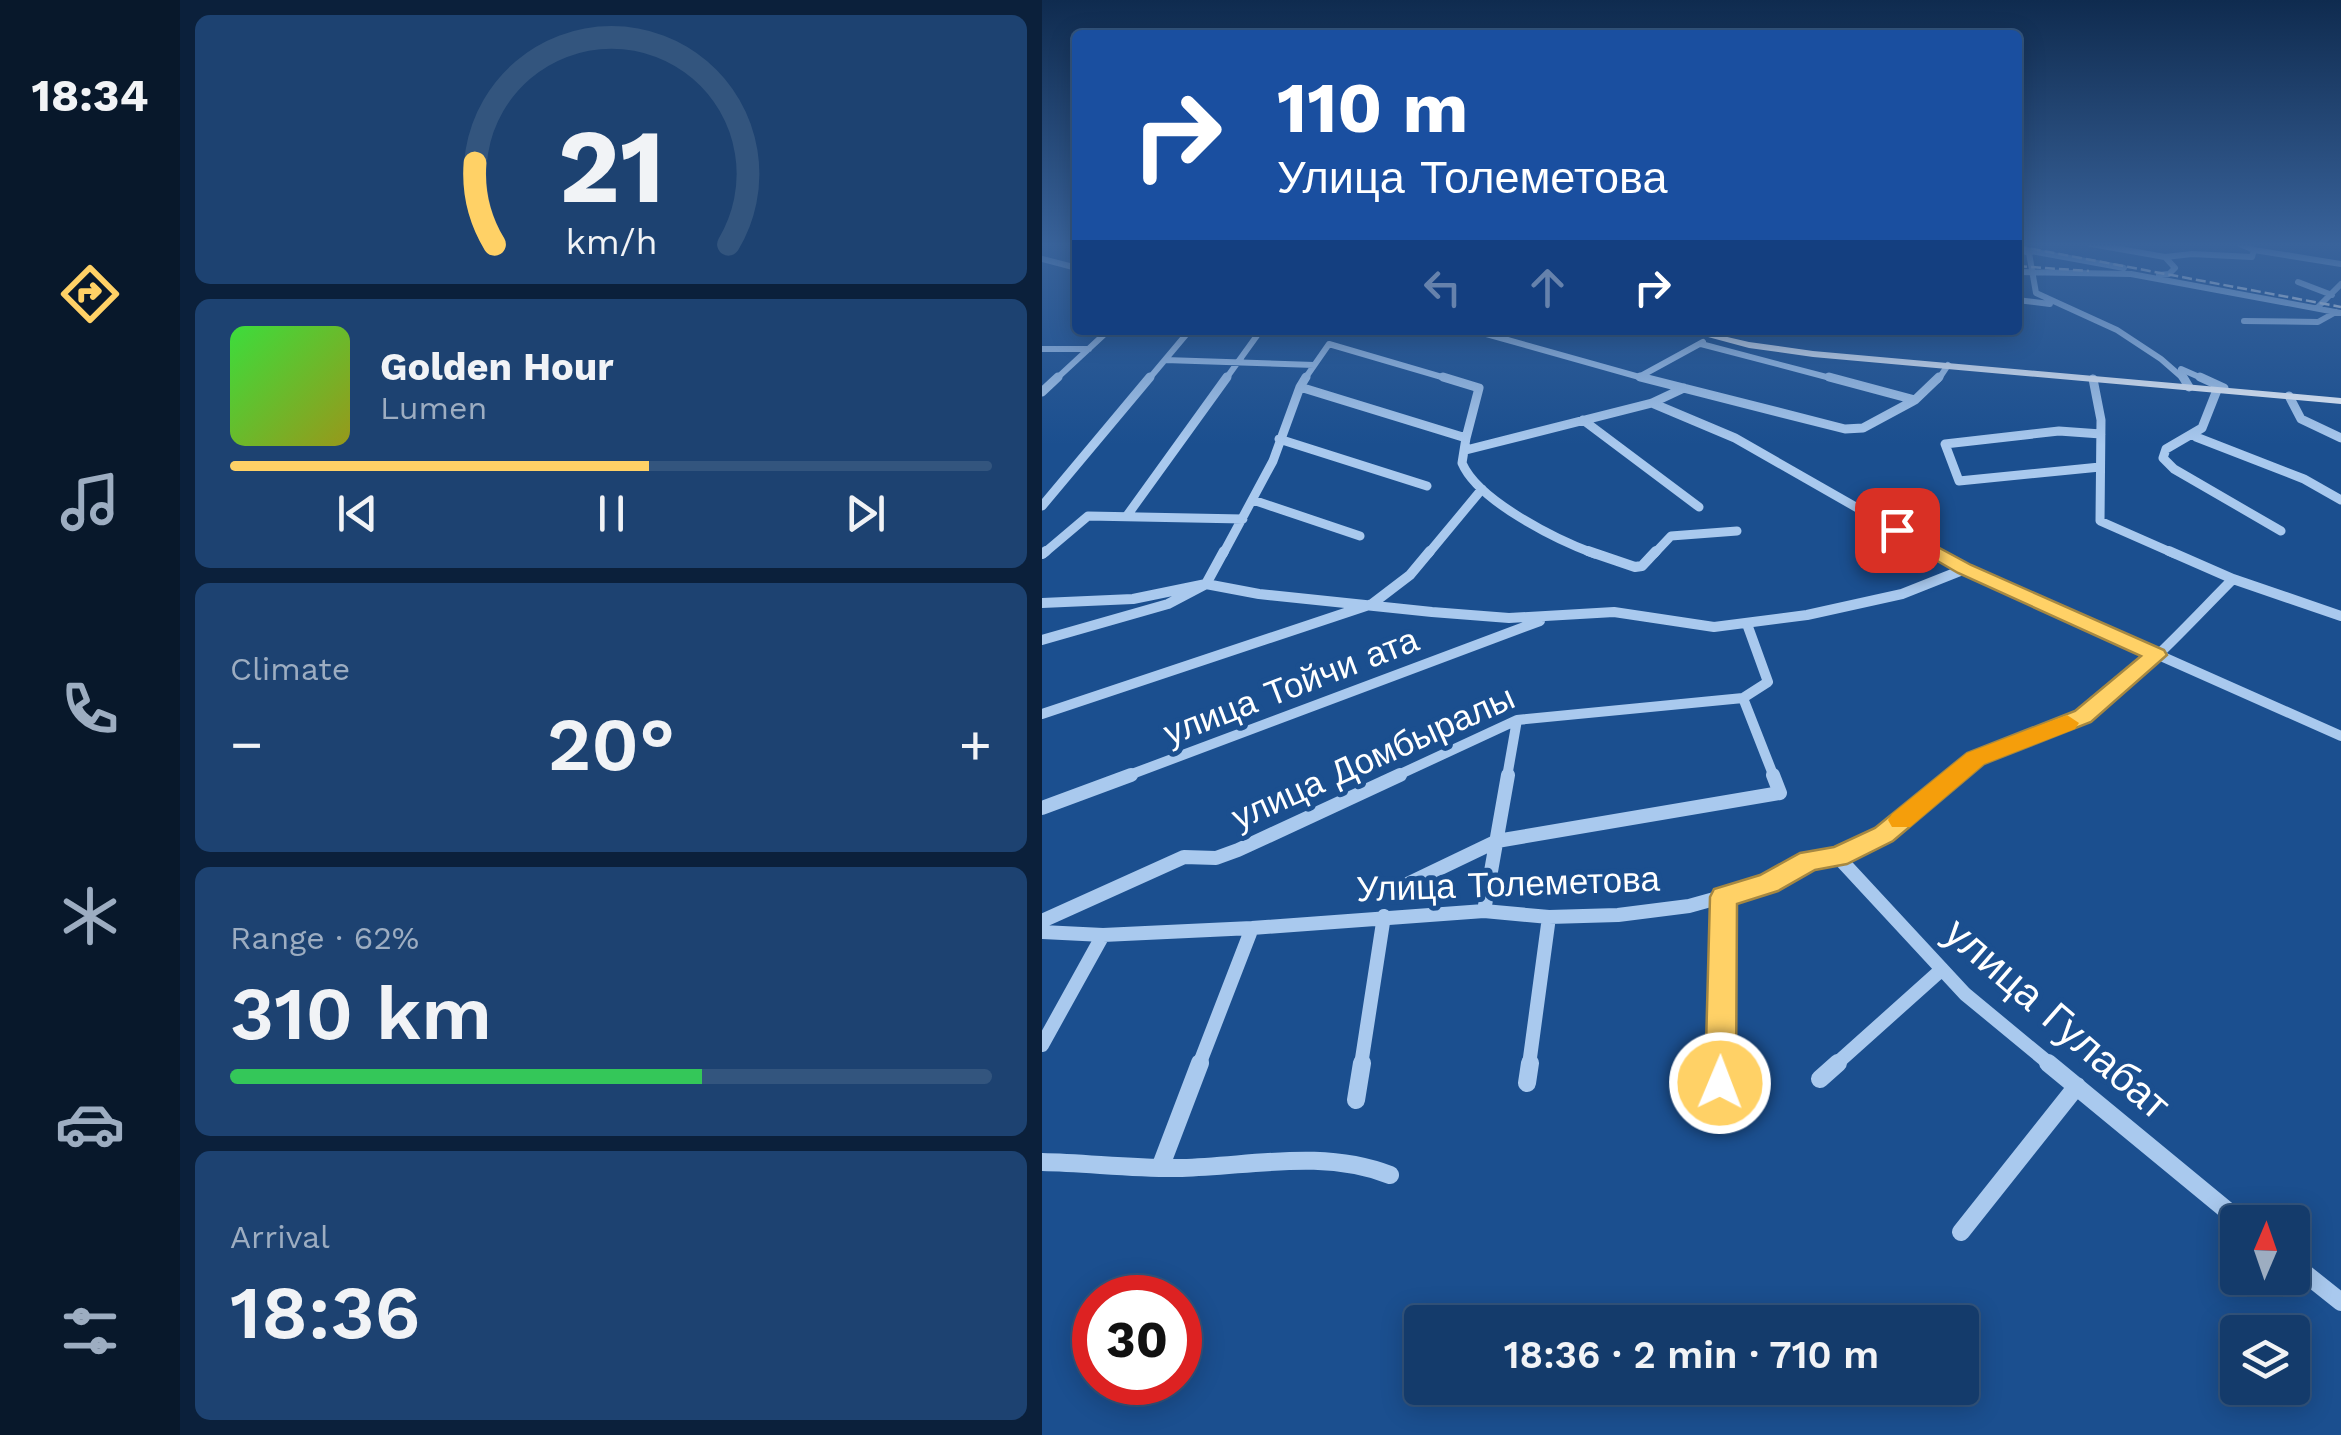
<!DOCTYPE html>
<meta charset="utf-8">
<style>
body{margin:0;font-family:"Work Sans",sans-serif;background:#1d4271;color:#f1f3f6;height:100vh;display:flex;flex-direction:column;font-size:38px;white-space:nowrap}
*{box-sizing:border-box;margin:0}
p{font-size:32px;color:#9dadc1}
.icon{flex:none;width:55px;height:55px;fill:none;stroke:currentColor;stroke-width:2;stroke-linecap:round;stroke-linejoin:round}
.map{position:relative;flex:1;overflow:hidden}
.sheet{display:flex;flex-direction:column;gap:15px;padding:15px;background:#0b203b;width:862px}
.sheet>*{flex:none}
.guide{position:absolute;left:30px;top:30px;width:950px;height:305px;border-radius:10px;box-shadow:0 5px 25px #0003,0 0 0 2px #33557e;background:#1a4fa0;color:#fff;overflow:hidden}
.needle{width:65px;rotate:2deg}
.tools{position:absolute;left:1178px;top:1205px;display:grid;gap:20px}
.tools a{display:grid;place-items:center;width:90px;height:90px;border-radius:10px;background:#143b6b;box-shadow:0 5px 25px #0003,0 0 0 2px #33557e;font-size:50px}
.speed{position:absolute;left:30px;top:1275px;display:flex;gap:20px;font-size:50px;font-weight:700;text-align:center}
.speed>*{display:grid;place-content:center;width:130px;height:130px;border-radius:50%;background:#143b6b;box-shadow:0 5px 25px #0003,0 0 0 2px #33557e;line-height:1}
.speed .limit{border:15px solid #d22;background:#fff;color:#111}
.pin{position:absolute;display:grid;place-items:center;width:85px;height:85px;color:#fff;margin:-42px;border-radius:20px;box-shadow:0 5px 15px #0006}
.me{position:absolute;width:110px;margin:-55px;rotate:1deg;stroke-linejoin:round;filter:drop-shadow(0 0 8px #0008)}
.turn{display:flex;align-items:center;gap:35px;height:210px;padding:0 40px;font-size:45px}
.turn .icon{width:130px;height:130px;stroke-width:2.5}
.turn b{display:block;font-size:70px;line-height:85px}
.lanes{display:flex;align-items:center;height:95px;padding:0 40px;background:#0003;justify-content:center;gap:50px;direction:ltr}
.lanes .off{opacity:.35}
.big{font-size:75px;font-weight:600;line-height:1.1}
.sheet .widget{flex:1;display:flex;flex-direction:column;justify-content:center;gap:15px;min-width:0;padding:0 35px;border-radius:15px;background:#1d4271}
.sheet .dial{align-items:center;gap:0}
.dial svg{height:260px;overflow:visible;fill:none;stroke:#33557e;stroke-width:7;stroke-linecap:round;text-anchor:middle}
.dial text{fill:#f1f3f6;stroke:none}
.song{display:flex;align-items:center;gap:30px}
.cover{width:120px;height:120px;border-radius:15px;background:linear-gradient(135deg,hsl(120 70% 55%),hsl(60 70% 35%))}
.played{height:10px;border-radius:5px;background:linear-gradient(90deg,#ffd166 55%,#33557e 55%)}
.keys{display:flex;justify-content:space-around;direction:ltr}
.heat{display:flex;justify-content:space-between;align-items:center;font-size:55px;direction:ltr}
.charge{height:15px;border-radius:8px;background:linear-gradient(90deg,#34c759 62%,#33557e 0)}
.trip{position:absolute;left:362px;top:1305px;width:575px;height:100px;border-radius:10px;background:#143b6b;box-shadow:0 5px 25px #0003,0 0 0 2px #33557e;font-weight:600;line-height:100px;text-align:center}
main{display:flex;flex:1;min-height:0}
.tab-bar{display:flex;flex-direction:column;width:180px;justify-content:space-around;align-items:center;background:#08182b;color:#9dadc1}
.tab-bar .icon{width:70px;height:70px}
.tab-bar .current{color:#ffd166}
.tab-bar b{font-size:45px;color:#f1f3f6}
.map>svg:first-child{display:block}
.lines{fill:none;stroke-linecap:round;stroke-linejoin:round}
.minor-far4{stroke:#a9c9ee;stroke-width:6}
.minor-far3{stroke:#a9c9ee;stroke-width:9}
.minor-far2{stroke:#a9c9ee;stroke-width:10}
.minor-far1{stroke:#a9c9ee;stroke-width:14}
.minor{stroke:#a9c9ee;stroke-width:18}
.major{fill:#f0f6ff;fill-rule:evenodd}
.rail{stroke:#fff;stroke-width:2.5;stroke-dasharray:10 4;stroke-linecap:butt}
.route{fill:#ffd166;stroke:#a68842;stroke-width:2.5}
.slow{fill:#f59e0b}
.labels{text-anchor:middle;stroke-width:10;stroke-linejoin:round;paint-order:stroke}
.street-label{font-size:35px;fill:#fff;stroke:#1b4f8f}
.near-street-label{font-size:42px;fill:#fff;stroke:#1b4f8f}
</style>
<main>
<nav class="tab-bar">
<b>18:34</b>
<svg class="icon current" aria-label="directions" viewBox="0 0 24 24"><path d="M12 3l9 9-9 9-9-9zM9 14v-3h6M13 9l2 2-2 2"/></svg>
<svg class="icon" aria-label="music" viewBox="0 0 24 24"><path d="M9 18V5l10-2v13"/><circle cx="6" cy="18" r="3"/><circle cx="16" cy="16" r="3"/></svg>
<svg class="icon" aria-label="phone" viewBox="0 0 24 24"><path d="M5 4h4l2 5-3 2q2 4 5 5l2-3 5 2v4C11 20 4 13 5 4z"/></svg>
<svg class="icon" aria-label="climate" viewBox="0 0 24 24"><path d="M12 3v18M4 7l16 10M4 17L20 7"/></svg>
<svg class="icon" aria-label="car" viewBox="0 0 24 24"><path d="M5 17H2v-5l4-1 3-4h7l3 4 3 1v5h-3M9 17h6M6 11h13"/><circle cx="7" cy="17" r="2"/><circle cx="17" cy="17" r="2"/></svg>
<svg class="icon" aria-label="filters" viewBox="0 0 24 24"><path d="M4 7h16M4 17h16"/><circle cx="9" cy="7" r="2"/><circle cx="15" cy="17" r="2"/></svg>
</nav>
<section class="sheet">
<div class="widget dial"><svg viewBox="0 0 100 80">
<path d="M14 69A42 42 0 1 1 86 69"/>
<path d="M14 69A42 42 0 0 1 8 44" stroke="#ffd166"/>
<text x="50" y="56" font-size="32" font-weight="700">21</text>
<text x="50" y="72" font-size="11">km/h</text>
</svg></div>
<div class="widget">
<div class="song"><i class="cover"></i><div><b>Golden Hour</b><p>Lumen</p></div></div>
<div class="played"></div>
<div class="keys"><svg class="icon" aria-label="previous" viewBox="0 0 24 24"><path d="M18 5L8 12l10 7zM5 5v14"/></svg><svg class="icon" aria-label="pause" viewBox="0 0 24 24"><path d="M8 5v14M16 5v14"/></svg><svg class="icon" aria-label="next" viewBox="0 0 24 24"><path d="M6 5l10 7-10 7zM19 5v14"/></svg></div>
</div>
<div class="widget"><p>Climate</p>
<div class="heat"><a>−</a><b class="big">20°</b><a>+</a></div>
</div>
<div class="widget"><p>Range · 62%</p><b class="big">310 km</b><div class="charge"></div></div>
<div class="widget"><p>Arrival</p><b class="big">18:36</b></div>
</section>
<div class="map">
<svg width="1299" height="1435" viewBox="0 0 1299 1435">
<rect width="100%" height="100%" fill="#1b4f8f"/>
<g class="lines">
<path class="minor-far4" d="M1049,244L1123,257
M975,249L987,253L994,293L1075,330L1119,359L1143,380
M983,250L1082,268
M1212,250L1299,264
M0,259L35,268
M975,272L1089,274L1299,313
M1117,275L1127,274L1133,268L1123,257L1150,254L1210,257L1212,250L1198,244
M1256,282L1290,295
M975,300L1008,304
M1275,308L1299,284
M1202,321L1276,322L1294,312
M430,330L608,380
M659,344L796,380
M0,349H47
M123,360L272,365
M1139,369L1164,380
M597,377L661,342
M13,380L67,330
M106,380L148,330
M183,380L219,330
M262,380L287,344L410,380
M896,380L906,365"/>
<path class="minor-far3" d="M264,377L258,387L424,438
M401,377L437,388L424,438
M598,377L803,429L821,428L873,400
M787,377L873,400L897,377
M1141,377L1147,387
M1158,377L1182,388
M1051,379L1059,420L1058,521L1133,554
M1175,390L1160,428L1124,449L1121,458L1132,469L1239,531
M0,392L16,377
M1247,396L1259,419L1299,438
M610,403L693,438L896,554
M541,420L657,507
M1154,437L1262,479L1299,500
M424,438L420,463C436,501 515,540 553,554
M237,439L385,486
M424,450L610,403L642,388
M1058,467L917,481L903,444L1017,431L1059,434
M211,500L318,536
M0,506L108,377
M84,517L185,377
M1,554L46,516L201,519
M181,554L231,461L258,387
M386,554L440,489
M612,554L629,536L695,531"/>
<path class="minor-far2" d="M546,551L593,567L600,566L614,551
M892,551L923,569L1299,736
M1127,551L1191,579L1299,616
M0,554L4,551
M0,603L91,599L164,584L217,594L390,612L467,618L572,612L672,627L765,615L860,594L923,569
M0,640L126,604L164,584L182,551
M701,698L732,777
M0,714L330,604L368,575L388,551
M82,777L498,621
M352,777L475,720L701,698L726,682L705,624
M465,777L475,720
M910,777C952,742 1000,742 1042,715C1098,679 1145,625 1191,579"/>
<path class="minor-far1" d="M0,808L89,775
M796,857L923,994L1009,1065
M359,887L455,841L738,793L731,775
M442,911L466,775
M0,921L142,857L174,858L196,850L358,775
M0,932L61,935L210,928L442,911L507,917L576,915L647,906L726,884L768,861L796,857L842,835L913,775
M0,1045L61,935
M157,1065L210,928
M319,1065L342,916
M487,1065L507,917
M679,1065L681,897
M793,1065L898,971"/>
<path class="minor" d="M1006,1063L1199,1222
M778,1079L796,1063
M485,1083L488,1063
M679,1083V1063
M314,1100L320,1063
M0,1162C47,1163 93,1169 140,1168C211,1166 280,1149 348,1175
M118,1168L158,1063
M919,1232L1035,1086
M1250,1263L1299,1302"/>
<path class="major" d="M640,330H655L707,342L771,351L1299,398V404L771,357L707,348Z"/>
<path class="rail" d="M975,246L1299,307
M975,266L1047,271"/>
</g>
<linearGradient id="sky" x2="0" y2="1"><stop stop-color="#0f2b4f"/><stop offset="0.55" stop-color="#39639b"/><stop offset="1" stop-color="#39639b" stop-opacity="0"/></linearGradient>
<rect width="1299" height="445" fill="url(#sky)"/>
<path class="route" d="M855,525L929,565L1122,650L1125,655L1049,722L942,764L851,841L805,864L773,870L736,891L695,904L694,1083L690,1094L678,1098L667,1094L663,1083L668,897L672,889L718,875L758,853L792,847L833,828L925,753L1033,711L1099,656L916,573L849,534V527Z"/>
<path class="slow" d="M1025,715L1037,723L1033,729L942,764L868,827H850L846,820L850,814L925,753Z"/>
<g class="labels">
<g class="street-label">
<text transform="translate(249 686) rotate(-21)" y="12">улица Тойчи ата</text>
<text transform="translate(331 757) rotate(-24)" y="12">улица Домбыралы</text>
<text transform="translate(466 884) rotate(-2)" y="12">Улица Толеметова</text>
</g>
<g class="near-street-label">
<text transform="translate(1016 1018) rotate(41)" y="15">улица Гулабат</text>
</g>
</g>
</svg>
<div class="tools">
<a><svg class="needle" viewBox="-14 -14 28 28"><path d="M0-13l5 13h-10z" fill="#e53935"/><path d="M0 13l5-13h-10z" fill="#9dadc1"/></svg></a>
<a><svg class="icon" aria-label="layers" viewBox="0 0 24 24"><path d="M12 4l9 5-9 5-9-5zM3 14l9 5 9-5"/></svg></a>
</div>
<div class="speed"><div class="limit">30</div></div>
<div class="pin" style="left:855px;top:530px;background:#d93025"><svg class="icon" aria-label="arrive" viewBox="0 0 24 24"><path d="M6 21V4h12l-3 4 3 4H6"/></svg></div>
<svg class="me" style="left:678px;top:1083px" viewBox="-20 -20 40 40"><circle r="17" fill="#ffd166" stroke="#fff" stroke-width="3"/><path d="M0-11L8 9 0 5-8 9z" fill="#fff"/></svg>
<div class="trip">18:36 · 2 min · 710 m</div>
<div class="guide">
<div class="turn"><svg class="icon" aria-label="right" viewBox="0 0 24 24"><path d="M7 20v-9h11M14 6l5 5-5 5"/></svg><div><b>110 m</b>Улица Толеметова</div></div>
<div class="lanes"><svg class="icon off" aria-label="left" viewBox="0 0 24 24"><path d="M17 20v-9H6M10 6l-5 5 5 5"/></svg><svg class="icon off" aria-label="ahead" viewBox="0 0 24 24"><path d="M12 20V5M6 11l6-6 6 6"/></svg><svg class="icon" aria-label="right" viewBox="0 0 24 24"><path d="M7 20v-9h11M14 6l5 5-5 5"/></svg></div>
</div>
</div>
</main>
